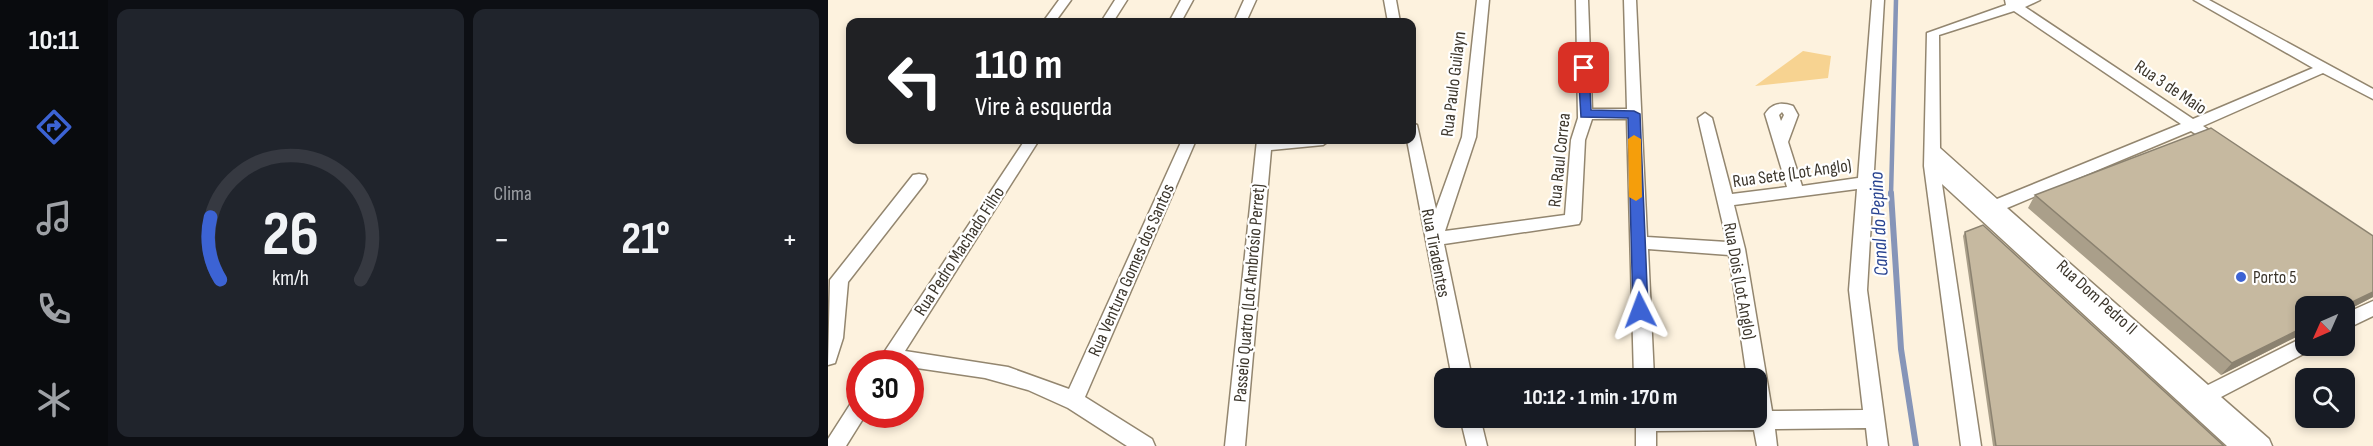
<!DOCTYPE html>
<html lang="pt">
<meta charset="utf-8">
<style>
body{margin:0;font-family:"Sofia Sans Condensed",sans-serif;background:#20242c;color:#f1f3f6;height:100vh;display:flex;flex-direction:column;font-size:22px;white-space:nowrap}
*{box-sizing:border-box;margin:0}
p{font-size:20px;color:#9ea1a6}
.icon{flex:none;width:33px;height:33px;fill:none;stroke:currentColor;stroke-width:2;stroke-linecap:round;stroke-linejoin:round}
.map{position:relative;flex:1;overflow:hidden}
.details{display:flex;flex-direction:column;gap:9px;padding:9px;background:#0d0f14;width:720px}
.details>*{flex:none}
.guide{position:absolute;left:18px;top:18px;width:570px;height:126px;border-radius:12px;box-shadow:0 3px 9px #0003;background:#202124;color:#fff;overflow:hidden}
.needle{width:39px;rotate:225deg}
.tools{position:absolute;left:1467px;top:296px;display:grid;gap:12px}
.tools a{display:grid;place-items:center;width:60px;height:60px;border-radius:12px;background:#171b24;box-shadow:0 3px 9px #0003;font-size:30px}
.speed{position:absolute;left:18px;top:350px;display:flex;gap:12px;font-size:30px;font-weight:700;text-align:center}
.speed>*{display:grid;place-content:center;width:78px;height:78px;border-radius:50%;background:#171b24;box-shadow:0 3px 9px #0003;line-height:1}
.speed .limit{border:9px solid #d22;background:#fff;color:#111}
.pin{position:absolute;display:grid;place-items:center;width:51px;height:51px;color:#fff;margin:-26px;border-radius:12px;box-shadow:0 3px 9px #0006}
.me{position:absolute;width:66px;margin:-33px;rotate:357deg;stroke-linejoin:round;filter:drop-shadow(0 0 4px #0008)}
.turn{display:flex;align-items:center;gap:21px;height:126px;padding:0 30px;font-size:27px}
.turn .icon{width:78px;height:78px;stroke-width:2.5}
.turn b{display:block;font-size:42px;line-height:51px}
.big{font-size:45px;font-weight:700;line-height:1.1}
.details .widget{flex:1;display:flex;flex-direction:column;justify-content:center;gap:9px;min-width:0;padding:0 21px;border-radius:12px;background:#20242c}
.details .dial{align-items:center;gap:0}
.dial svg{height:156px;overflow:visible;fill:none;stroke:#363941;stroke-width:7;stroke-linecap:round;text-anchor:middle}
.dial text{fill:#f1f3f6;stroke:none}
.heat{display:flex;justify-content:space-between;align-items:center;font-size:33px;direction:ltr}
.details .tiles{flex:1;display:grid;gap:9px;grid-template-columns:repeat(2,1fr)}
.trip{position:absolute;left:606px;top:368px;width:333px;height:60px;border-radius:12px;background:#171b24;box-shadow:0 3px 9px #0003;font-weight:700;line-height:60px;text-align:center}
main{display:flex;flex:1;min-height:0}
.tab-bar{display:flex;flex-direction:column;width:108px;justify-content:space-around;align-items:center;background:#090b0e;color:#9ea1a6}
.tab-bar .icon{width:42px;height:42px}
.tab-bar .active{color:#3c63d4}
.tab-bar b{font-size:27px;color:#f1f3f6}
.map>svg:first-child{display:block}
.green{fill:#f7d391}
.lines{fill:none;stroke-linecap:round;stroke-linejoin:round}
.stream-far1{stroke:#8695b8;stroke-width:4.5}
.stream{stroke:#8695b8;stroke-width:6}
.minor-casing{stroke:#93866f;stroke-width:3}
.minor{fill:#fff;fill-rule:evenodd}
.wall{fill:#aa9f8a}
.shaded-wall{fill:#8b8270}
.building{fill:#c6b9a0;stroke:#8b8270;stroke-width:1.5}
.route{fill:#3c63d4;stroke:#27408a;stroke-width:1.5}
.slow{fill:#f59e0b}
.poi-dot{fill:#3c63d4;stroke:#fff;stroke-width:2}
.labels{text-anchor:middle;stroke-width:4.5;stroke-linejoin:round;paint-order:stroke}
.street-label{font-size:18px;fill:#3c362c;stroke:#fff}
.poi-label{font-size:18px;fill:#3c362c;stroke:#fff;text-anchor:start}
.water-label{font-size:20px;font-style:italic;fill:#294491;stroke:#fff}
</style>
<main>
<nav class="tab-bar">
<b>10:11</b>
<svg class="icon active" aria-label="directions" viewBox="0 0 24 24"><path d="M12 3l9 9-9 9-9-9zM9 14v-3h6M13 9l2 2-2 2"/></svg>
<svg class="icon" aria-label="music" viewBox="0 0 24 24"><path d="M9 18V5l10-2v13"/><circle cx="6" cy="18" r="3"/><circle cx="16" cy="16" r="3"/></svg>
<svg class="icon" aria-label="phone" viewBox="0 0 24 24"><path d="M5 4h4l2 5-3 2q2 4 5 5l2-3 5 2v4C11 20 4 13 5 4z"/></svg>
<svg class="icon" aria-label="climate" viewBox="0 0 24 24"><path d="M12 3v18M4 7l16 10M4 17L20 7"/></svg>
</nav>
<section class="details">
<div class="tiles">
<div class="widget dial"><svg viewBox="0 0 100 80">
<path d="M14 69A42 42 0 1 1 86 69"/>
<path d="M14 69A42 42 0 0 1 9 37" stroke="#3c63d4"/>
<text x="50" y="56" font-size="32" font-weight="700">26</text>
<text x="50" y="72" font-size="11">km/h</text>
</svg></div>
<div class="widget"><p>Clima</p>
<div class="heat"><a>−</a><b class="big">21°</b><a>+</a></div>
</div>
</div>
</section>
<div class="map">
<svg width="1545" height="446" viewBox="0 0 1545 446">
<rect width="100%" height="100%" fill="#fdf2de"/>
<path class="green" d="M975,51L1003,56L1000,78L927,86Z"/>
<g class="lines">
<path class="stream-far1" d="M1063,195L1068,0"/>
<path class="stream" d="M1063,193L1073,349L1088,446"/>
<g class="minor-casing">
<path id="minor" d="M231,0H243L227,22H215Z
M287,0H299L285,22H273Z
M353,0H365L353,22H341Z
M416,0H428L418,22H406Z
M556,0H568L572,22H560Z
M649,0H661L648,137L617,231L737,215L743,140L750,118L748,0H760L764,109H799L796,0H808L819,237L899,242L870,118L877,113L884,118L904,194L959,187L937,114C944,103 953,102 965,106L970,115L960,142L974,186L1030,178L1044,0H1056L1039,290L1060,446H1040L1038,428L947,429L949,446H929L926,430L828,431V446H808V417H928V378H919L901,255L820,249L826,378H806L799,119H764L757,140L753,220L751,224L616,244L644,378H624L579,140H584V123L589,125L608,209L634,137ZM954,112L956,115L953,121L951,115ZM1029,189L1021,290L1035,410L944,411L917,249L906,205Z
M1177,0H1212L1197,7L1365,119L1485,68L1366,0H1381L1545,89V99L1495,73L1375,126L1397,141L1400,144L1397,147H1387L1363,131L1179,208L1380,385L1478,336V345H1487L1485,349L1393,397L1441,439L1444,446H1399L1114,184L1153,446H1133L1096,166L1099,33L1178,5ZM1186,11L1353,124L1169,199L1112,148L1111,35Z
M197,140H211L77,351L180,367L241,389L354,140H368L257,397L324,439L327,446H299L240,408L200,390L157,378L82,367V363H49Z
M429,140H502L495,145L443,150L417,446H397Z
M91,174L97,175L99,179L97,183L20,282L15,338L7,363L0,365L2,280L85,175Z
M1545,301V316L1516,330V314Z
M32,397V414H38L18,446H0V439L25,400Z
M632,417H652L659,446H639Z"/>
</g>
<use href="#minor" class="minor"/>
</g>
<path class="wall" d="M1207,195L1545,236V297L1516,312V306H1478V332L1393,375L1200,208Z
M1137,232L1396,446H1165L1135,236Z"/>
<path class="shaded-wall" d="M1545,292V297L1516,312V306Z
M1478,326V332L1393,375L1404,363Z"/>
<path class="building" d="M1383,128L1545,236V292L1516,306H1478V326L1404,363L1207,195Z
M1155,225L1396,446H1168L1137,232Z"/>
<path class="route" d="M756,65L761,68L763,110L806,111L812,114L820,310L812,316L805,310L800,118L753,117L750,68Z"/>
<path class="slow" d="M806,135L813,139L814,197L808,201L801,197L800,139Z"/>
<circle class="poi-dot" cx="1413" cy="277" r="6"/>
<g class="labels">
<g class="street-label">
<text transform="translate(625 84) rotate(-83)" y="6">Rua Paulo Guilayn</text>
<text transform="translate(1343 87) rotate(34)" y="6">Rua 3 de Maio</text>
<text transform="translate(731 160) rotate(-84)" y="6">Rua Raul Correa</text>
<text transform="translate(964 173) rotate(-8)" y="6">Rua Sete (Lot Anglo)</text>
<text transform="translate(131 251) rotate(-57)" y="6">Rua Pedro Machado Filho</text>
<text transform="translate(608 253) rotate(79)" y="6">Rua Tiradentes</text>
<text transform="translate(303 270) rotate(-66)" y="6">Rua Ventura Gomes dos Santos</text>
<text transform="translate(912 281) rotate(80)" y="6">Rua Dois (Lot Anglo)</text>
<text transform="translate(421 293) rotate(-85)" y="6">Passeio Quatro (Lot Ambrósio Perret)</text>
<text transform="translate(1269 297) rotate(42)" y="6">Rua Dom Pedro II</text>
</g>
<g class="poi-label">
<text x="1425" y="283">Porto 5</text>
</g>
<g class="water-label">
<text transform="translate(1050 224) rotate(-93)" y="7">Canal do Pepino</text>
</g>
</g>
</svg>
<div class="tools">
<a><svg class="needle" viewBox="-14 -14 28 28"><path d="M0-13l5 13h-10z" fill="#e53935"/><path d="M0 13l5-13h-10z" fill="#9ea1a6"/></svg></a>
<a><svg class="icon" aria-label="search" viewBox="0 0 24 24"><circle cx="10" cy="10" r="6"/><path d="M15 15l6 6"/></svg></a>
</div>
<div class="speed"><div class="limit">30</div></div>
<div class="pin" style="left:756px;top:68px;background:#d93025"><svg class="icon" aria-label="arrive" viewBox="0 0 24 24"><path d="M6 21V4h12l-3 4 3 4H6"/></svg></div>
<svg class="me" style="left:812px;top:310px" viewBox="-20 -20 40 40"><path d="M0-17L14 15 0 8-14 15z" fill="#3c63d4" stroke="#fff" stroke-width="4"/></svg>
<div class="trip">10:12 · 1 min · 170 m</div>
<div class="guide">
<div class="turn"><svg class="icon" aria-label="left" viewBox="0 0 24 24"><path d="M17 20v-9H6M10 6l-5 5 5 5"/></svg><div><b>110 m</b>Vire à esquerda</div></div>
</div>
</div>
</main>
